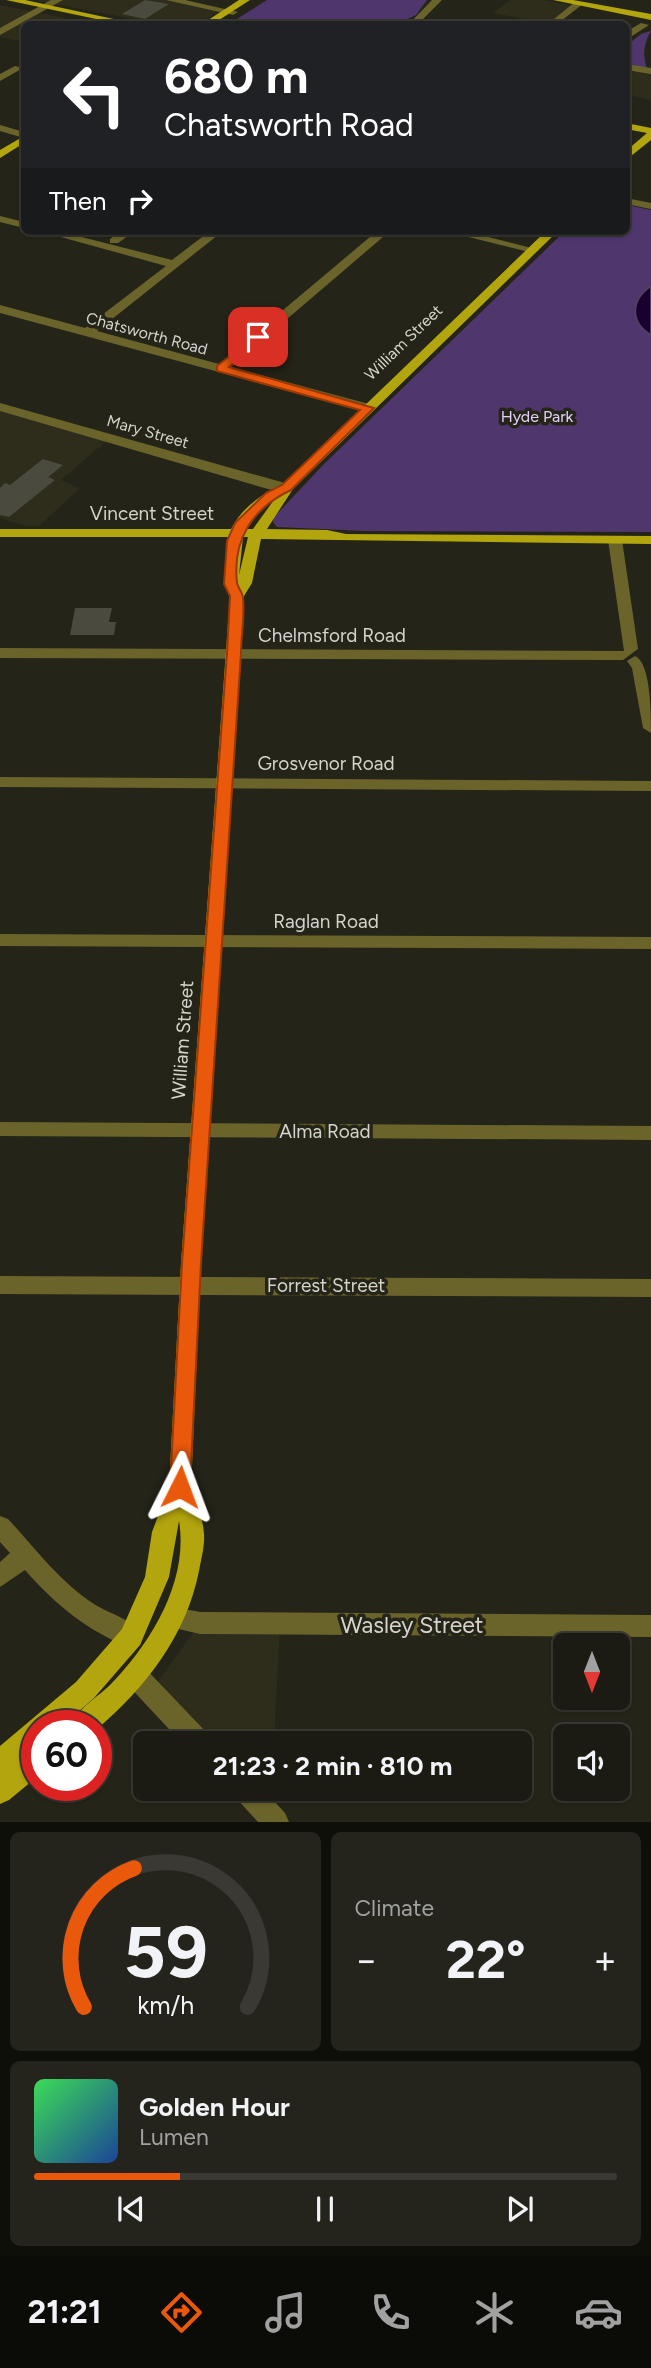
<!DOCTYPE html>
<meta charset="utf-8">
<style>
body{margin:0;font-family:Figtree,sans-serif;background:#25241c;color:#f1f3f6;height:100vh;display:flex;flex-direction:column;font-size:26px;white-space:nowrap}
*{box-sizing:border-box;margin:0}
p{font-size:23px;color:#a0a1a0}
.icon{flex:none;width:38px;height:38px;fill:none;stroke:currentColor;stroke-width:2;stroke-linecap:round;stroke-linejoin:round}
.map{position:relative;height:1822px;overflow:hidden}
.sheet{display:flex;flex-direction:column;gap:10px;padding:10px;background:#0f0f0a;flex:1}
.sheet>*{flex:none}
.hud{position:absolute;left:21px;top:21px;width:609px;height:214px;border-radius:10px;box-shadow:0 2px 5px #0004,0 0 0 2px #3a3933;background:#202124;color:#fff;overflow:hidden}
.needle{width:46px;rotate:180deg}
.tools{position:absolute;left:553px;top:1633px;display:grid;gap:14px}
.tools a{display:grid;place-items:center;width:77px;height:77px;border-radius:10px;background:#1c1b13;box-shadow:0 2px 5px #0004,0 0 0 2px #3a3933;font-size:35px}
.speed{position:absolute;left:21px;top:1710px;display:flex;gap:14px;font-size:35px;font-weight:700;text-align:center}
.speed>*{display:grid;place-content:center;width:91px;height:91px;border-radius:50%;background:#1c1b13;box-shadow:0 2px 5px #0004,0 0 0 2px #3a3933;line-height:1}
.speed .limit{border:10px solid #d22;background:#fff;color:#111}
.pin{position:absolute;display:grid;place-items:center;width:60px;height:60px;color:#fff;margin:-30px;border-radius:14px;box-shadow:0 4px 10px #0006}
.me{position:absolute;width:77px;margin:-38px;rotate:3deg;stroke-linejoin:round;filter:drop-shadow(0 0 5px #0008)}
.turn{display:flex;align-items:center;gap:24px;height:147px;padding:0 28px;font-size:32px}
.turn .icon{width:91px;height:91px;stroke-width:2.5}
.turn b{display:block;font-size:49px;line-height:60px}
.then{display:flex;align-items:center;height:66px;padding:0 28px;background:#0003;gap:14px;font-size:26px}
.big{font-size:52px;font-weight:700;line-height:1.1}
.sheet .tile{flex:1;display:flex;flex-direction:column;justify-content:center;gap:10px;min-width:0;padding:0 24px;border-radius:10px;background:#25241c}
.sheet .dial{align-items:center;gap:0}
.dial svg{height:182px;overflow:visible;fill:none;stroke:#3a3933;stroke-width:7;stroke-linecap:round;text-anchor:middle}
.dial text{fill:#f1f3f6;stroke:none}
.song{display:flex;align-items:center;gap:21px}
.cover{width:84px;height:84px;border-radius:10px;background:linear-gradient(135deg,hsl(130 70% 55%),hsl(220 70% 35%))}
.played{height:7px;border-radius:4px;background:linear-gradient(90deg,#ea580c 25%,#3a3933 25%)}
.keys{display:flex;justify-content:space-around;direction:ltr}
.heat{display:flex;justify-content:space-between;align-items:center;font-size:38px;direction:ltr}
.sheet .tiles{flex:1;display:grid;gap:10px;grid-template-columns:1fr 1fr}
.tile:last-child{grid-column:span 2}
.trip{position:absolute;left:133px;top:1731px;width:399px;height:70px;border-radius:10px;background:#1c1b13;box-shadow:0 2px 5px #0004,0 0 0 2px #3a3933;font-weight:700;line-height:70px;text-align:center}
.dock{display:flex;height:112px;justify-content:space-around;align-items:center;background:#0b0b08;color:#a0a1a0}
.dock .icon{width:49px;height:49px}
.dock .selected{color:#ea580c}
.dock b{font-size:32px;color:#f1f3f6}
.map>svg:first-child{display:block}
.built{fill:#2e2c1b}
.green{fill:#4f376e}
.water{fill:#190030;stroke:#513f5f;stroke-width:2}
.building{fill:#4b4a3f}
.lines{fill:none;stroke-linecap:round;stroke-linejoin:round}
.minor{fill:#6a642b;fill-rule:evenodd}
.major{fill:#b2a50e;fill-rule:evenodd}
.route{fill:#ea580c;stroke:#983908;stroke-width:2}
.labels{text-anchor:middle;stroke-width:7;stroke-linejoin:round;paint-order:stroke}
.far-street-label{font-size:16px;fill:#d4d3cc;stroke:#252419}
.far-park-label{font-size:16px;fill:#e0d1f9;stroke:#252419}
.street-label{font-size:19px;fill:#d4d3cc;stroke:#252419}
.near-street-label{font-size:23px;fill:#d4d3cc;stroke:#252419}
</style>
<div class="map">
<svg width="651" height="1822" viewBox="0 0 651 1822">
<rect width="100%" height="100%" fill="#252419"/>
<path class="built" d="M33,0H171L221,10L198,24H161Z
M510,0H543L575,6L552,24L493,13Z
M0,5L93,24H24V42L0,37Z
M636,69L651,71V100L627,95V78Z
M0,407L110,438L61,480L80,488L39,526H26L0,518Z
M200,1623L280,1624L274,1743H199L149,1694Z"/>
<path class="green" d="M267,0H427L416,15L397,24H229Z
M651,31C644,43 642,54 647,68L627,65V45L641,34Z
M627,205L651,210V532L365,531L277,527L273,522L274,517L324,464L565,231H626Z"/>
<path class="water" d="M651,286V335C629,322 631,299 651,286Z"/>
<path class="building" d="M145,0L169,4L145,19L122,14Z
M43,459L63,465L48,477L55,480L9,517L0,515V488L5,483L10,485Z
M75,608H112L109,622H116L114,635H70Z"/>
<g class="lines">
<path class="minor" d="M51,0H63L0,35V28Z
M166,0H185L238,12L233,15Z
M432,0H442L418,24H409Z
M575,2L583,4L557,24H548Z
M641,23L649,25L626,40V32Z
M626,64L651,68V74L626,70Z
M15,66L23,68L0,81V74Z
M0,125L24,132V138L0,131Z
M626,198L651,203V209L626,204Z
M0,216L24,222V228L0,222Z
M39,231H58L172,260L210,231H223L97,331L219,364L377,231H390L231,367L373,405L374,408L368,412L363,411L0,313V305L85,328L166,266Z
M121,231H135L118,243H110V239Z
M444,231H465L539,250L533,253Z
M0,403L292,485L294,488L287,492L268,489L0,411Z
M615,536L622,540L638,649L623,660L0,658V648L624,651L608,540Z
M635,656C651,663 651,714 651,733L643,728L632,668L627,661Z
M0,777L651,781V791L0,787Z
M0,934L651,937V949L0,946Z
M0,1122L651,1126V1140L0,1136Z
M0,1276L651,1279V1297L0,1294Z
M0,1516L8,1519C35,1548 60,1582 94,1604C109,1614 136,1620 143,1637L140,1645L131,1648C87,1631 56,1605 25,1570L0,1587V1562L10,1553L0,1542Z
M174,1607L200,1612L651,1615V1637L200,1634L166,1626L162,1618L166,1610Z
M135,1663L144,1667L208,1734L212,1743H182L126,1683L123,1675L126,1667Z
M231,1788H262L285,1813L289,1822H258L235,1797Z"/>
<path class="major" d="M6,0H25L137,24H120Z
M239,0H250L213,24H202Z
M553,0H573L651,14V20Z
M626,123L651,128V140L626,160V151L647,133L626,129Z
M24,136V143L0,158V150Z
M546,231H558L293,489L267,529L327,530L346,534L651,536V544L261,539L252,583L244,596L201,1263L191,1487C196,1502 203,1517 204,1534C205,1546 201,1559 199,1571C186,1636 146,1687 96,1730V1726H70C77,1709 98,1697 111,1684C151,1643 189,1581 179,1521L169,1577L140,1645L94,1698L62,1726H37V1747L34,1750L37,1749V1777L9,1800L0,1804V1746L76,1682L122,1629L145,1577L152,1532L169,1487L181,1263L230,596L224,584L229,537H0V529H231C241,509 262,493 282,485ZM276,497L253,529H245L247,525ZM243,537H248L239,575Z"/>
</g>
<path class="route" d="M258,334L264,337L262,339L229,367L374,408L291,490C253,508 232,539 237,583C238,588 243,593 243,598C245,615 241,636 241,653L201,1263L190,1487L187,1494L180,1497L173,1494L170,1487L182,1263L227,653L230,596L224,584L227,541L235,523L266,493L282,485L360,410L217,371V366Z"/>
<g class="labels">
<g class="far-street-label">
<text transform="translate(147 333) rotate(15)" y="6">Chatsworth Road</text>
<text transform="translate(403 342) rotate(-44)" y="6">William Street</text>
<text transform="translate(148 431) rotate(16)" y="6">Mary Street</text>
</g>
<g class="far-park-label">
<text x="537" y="422">Hyde Park</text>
</g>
<g class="street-label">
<text x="152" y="520">Vincent Street</text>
<text x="332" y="642">Chelmsford Road</text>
<text x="326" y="770">Grosvenor Road</text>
<text x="326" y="928">Raglan Road</text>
<text transform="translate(182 1040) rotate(-86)" y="7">William Street</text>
<text x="325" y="1138">Alma Road</text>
<text x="326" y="1292">Forrest Street</text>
</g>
<g class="near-street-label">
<text x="412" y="1633">Wasley Street</text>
</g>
</g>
</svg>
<div class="tools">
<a><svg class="needle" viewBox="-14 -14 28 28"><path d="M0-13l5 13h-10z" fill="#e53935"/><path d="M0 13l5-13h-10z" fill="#a0a1a0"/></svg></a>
<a><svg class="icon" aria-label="sound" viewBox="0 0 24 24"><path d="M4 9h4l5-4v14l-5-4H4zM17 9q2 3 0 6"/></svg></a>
</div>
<div class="speed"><div class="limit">60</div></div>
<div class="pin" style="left:258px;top:337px;background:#d93025"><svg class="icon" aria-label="arrive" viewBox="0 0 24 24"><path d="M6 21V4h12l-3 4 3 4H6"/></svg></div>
<svg class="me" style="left:180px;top:1487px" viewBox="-20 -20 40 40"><path d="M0-17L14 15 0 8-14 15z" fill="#ea580c" stroke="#fff" stroke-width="4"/></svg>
<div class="trip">21:23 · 2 min · 810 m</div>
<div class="hud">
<div class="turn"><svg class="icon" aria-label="left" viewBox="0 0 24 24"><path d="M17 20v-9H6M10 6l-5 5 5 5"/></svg><div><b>680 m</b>Chatsworth Road</div></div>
<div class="then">Then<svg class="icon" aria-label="right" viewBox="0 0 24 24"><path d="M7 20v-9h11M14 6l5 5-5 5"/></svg></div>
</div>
</div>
<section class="sheet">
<div class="tiles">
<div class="tile dial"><svg viewBox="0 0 100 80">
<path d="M14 69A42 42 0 1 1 86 69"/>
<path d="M14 69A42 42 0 0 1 36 8" stroke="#ea580c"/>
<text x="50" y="56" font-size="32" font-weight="700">59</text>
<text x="50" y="72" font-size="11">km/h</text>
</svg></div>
<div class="tile"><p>Climate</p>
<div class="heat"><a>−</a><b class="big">22°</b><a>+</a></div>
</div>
<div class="tile">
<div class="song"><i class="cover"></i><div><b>Golden Hour</b><p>Lumen</p></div></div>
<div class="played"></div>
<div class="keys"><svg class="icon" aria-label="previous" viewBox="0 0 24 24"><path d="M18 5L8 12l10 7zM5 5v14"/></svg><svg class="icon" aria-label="pause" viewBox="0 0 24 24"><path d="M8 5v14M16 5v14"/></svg><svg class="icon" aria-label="next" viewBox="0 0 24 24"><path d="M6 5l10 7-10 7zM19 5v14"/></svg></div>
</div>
</div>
</section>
<nav class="dock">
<b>21:21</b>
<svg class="icon selected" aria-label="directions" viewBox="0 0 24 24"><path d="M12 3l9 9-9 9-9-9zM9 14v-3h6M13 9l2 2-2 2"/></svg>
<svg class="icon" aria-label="music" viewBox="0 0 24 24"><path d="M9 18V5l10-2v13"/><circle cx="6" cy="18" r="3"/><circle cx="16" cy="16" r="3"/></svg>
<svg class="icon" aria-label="phone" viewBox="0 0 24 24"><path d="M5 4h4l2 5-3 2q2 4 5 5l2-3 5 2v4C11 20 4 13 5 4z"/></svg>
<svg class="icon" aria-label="climate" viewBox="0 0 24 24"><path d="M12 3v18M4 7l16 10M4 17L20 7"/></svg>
<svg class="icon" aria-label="car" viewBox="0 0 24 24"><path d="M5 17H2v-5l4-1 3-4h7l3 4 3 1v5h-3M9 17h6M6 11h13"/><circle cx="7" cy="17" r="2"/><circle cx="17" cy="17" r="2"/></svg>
</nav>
